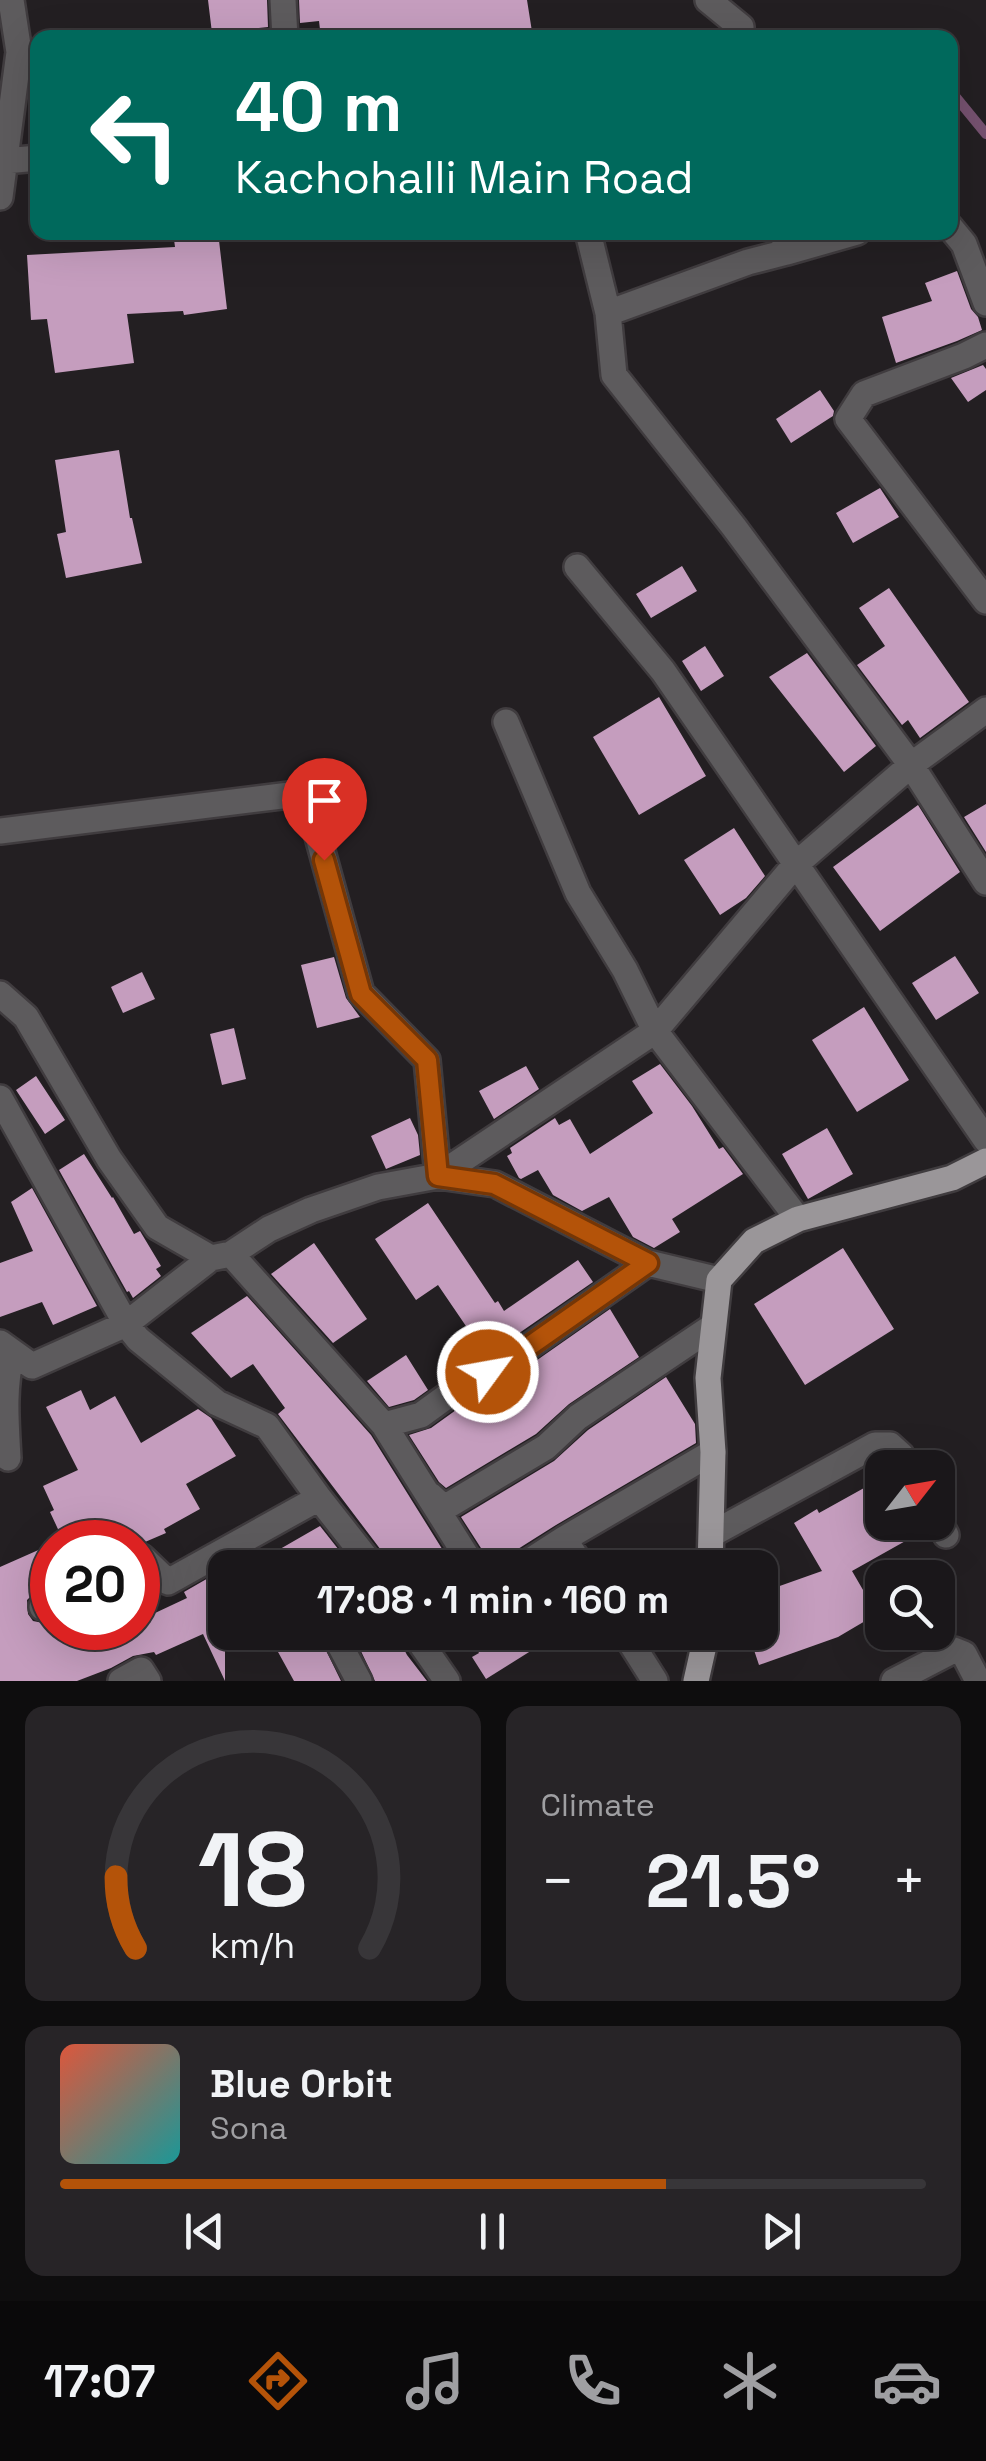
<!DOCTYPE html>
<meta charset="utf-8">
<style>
body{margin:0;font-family:"Space Grotesk",sans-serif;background:#272427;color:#f1f3f6;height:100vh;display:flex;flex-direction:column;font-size:38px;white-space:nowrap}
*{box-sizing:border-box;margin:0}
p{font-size:32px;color:#9f9fa2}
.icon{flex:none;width:55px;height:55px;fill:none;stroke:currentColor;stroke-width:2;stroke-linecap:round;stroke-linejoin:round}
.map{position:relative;height:1681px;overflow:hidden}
.panel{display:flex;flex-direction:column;gap:25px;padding:25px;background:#0e0d0e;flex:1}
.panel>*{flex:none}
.top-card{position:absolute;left:30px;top:30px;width:928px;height:210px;border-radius:20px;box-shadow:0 10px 40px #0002,0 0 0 2px #383639;background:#00695c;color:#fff;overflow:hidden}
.needle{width:65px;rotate:59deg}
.tools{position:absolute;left:865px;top:1450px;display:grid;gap:20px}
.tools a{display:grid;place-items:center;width:90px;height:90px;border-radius:20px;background:#1a171a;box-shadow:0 10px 40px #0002,0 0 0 2px #383639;font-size:50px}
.speed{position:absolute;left:30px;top:1520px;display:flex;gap:20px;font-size:50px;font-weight:700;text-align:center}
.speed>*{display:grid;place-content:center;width:130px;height:130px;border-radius:50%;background:#1a171a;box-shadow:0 10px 40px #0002,0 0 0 2px #383639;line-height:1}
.speed .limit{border:15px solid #d22;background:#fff;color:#111}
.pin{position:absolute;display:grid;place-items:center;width:85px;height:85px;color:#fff;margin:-102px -42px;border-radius:50% 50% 50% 0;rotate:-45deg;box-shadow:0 0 10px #0007}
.pin .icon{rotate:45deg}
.me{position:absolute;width:110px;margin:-55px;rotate:58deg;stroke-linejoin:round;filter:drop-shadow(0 0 8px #0008)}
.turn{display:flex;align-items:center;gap:35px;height:210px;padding:0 40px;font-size:45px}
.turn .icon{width:130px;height:130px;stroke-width:2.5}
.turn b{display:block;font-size:70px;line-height:85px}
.big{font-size:75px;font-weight:600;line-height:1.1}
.panel .widget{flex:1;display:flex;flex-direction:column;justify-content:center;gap:15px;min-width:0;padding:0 35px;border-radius:20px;background:#272427}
.panel .dial{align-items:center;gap:0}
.dial svg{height:260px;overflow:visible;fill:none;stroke:#383639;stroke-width:7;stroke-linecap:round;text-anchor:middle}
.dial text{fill:#f1f3f6;stroke:none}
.song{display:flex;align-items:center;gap:30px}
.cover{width:120px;height:120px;border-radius:15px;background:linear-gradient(135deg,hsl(10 70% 55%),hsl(180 70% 35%))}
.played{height:10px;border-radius:5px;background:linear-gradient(90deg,#b45309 70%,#383639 70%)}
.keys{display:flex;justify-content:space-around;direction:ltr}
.heat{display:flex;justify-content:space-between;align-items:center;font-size:55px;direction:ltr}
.panel .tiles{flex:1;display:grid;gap:25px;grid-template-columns:1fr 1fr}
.widget:last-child{grid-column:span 2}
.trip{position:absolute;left:208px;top:1550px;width:570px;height:100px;border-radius:20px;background:#1a171a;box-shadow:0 10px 40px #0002,0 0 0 2px #383639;font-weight:600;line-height:100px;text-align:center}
.tab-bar{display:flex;height:160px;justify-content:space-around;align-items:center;background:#0a090a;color:#9f9fa2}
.tab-bar .icon{width:70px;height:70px}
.tab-bar .active{color:#b45309}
.tab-bar b{font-size:45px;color:#f1f3f6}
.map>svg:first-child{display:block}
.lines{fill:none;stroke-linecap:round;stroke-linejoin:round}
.stream{stroke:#75516f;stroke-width:10}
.building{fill:#c59dbe}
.minor-casing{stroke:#403c3f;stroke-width:30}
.major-casing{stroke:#403c3f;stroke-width:30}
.minor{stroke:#5d5b5d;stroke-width:25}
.major{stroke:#9a9699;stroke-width:25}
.route-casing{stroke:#753606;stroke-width:25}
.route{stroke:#b45309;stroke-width:18}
</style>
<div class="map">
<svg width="986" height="1681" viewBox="0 0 986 1681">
<rect width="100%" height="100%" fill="#231f22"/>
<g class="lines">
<path class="stream" d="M950,90L986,134"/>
</g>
<path class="building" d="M208,0H267L268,27L212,33Z
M299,0H527L533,38H489V33L445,38H409L408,33L370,38H321L319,21L300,23Z
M173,232H218L227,309L184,315L183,311L127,314L134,363L55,373L47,319L31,320L27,255L175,247Z
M957,271L971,309L978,317L982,330L957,341L896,363L882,317L932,301L925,283Z
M983,365L986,369V390L968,402L951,378Z
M820,390L834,411L833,416L791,443L776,419Z
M119,450L130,518H132L142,563L66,578L57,534L66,532L55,460Z
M880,488L899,517L853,543L836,513Z
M682,566L697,591L651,618L636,594Z
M889,588L969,702L920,738L908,720L902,725L857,665L885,646L859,608Z
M705,646L724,676L701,691L682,661Z
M807,653L876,746L844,772L769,677Z
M659,697L706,776L639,815L593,737Z
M986,804V852L964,817Z
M918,805L960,872L880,931L833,867Z
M734,828L765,876L746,898L720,915L684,860Z
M955,956L979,993L936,1020L912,983Z
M334,957L346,998L360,1017L317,1028L301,965Z
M142,972L155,999L123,1013L111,987Z
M864,1007L909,1080L857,1112L812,1040Z
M234,1028L246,1079L222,1085L210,1034Z
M660,1064L692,1106L719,1149L723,1147L743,1174L672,1219L680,1232L654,1248L633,1237L609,1197L582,1211L553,1195L538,1170L521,1179L519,1178L507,1156L512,1153L510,1148L555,1118L559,1125L570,1119L590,1154L653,1113L632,1081Z
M526,1066L539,1089L494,1119L479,1091Z
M36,1076L65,1120L45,1134L16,1090Z
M410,1118L418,1135L420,1155L386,1169L371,1136Z
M827,1128L853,1174L808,1199L782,1154Z
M84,1154L112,1198L113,1197L134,1234L140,1231L161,1266L156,1269L161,1276L133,1298L129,1291L127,1292L59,1170Z
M32,1188L97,1306L53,1325L42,1302L0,1317V1263L33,1251L11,1202Z
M428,1203L495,1303L498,1301L504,1311L578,1260L593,1282L512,1338L485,1354L438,1285L416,1300L375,1239Z
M314,1243L367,1319L333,1343L271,1274Z
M843,1248L894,1329L805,1385L754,1304Z
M247,1296L371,1435L454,1568H390L387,1558L278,1414L285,1408L253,1364L231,1378L191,1333Z
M610,1309L639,1357L569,1404L536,1434L446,1488L439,1482L409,1435L431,1428L463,1405L530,1365Z
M406,1355L428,1390L414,1400L389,1407L367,1381Z
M666,1377L695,1424L696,1443L556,1525L510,1554L505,1560L503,1568H490L488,1559L461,1517L554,1461L588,1430Z
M81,1390L90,1410L115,1396L141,1443L198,1409L211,1418L236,1456L186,1484L200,1509L164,1529L166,1533L145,1542H64L50,1512L54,1510L43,1486L78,1470L46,1407Z
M882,1478V1522H922L925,1530L852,1571L877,1614L838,1637L759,1665L748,1632H760V1593L822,1571L794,1523L817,1509L819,1513Z
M320,1526L350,1564L345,1568H247Z
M52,1544V1585L34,1593L27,1600L28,1614L33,1621L43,1623L52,1620V1628H138V1621L187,1598L184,1592L210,1577L225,1611V1681L203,1634L156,1655L154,1652L133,1656L111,1668L77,1681H0V1567Z
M267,1632H317L341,1681H294Z
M352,1632H395L407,1655L427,1681H375Z
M467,1632H561L486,1679L472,1657L479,1653Z"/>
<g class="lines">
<g class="minor-casing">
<path id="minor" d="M283,0L285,38
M708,0L741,27
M5,161L38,158
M0,197L19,52L11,0
M950,227L964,244L986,303
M588,232L608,313L614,375L734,527L911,765L986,882
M787,252L857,232
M608,313L748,262L787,252L783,232
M986,345L964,356L864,394L848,419L986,601
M577,567L663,671L986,1140
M506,722L578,893L625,970L655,1031L798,1219
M0,831L306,793L361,993L427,1060L438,1176L655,1031L795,865L911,765L986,710
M0,994L26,1017L109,1159L157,1227L211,1258L231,1254L269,1229L311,1210L378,1187L438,1176L495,1184L648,1263L719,1280
M0,1098L126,1324L138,1339L217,1403L267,1426L319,1498L374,1568
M231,1254L384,1425L474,1568
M0,1343L32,1366L126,1324L211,1258
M384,1425L421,1415L454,1391L521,1352L648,1263
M8,1458C6,1422 3,1388 12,1352
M430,1495L444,1508L546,1447L578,1417L712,1327
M938,1520L946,1535
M712,1534L875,1445H890L901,1455L908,1468
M564,1539L583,1568
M138,1560L143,1558L168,1582L319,1498
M519,1568L564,1539L713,1452
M42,1607L52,1601
M333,1632L359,1681
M413,1632L447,1681
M624,1632L655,1681
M121,1681L141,1670L148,1681
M894,1681L954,1650L964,1654L978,1681"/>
</g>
<g class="major-casing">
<path id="major" d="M710,1568L713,1452L708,1378L719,1280L754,1241L798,1219L952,1178L986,1161
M696,1681L707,1632"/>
</g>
<use href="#minor" class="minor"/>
<use href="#major" class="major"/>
</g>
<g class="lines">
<g class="route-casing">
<path id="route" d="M324,860L361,994L427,1060L438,1176L494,1184L648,1263L521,1352L488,1372"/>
</g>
<use href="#route" class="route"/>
</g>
</svg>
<div class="tools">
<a><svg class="needle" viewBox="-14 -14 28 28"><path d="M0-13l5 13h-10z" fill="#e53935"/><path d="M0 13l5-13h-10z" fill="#9f9fa2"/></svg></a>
<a><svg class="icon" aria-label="search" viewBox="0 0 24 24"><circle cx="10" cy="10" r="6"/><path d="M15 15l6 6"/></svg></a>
</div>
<div class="speed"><div class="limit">20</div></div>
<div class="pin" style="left:324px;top:860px;background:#d93025"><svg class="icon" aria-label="arrive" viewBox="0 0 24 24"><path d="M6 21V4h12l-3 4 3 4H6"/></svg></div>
<svg class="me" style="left:488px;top:1372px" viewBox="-20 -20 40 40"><circle r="17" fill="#b45309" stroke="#fff" stroke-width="3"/><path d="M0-11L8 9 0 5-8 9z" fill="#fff"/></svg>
<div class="trip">17:08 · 1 min · 160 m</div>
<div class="top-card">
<div class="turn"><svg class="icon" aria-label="left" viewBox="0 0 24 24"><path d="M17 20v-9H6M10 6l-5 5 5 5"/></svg><div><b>40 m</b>Kachohalli Main Road</div></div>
</div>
</div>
<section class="panel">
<div class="tiles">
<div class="widget dial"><svg viewBox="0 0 100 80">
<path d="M14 69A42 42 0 1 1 86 69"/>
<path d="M14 69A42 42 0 0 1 8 47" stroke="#b45309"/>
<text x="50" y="56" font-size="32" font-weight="700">18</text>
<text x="50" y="72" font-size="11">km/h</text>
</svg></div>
<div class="widget"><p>Climate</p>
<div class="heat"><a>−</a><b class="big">21.5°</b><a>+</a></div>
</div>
<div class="widget">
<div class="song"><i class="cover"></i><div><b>Blue Orbit</b><p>Sona</p></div></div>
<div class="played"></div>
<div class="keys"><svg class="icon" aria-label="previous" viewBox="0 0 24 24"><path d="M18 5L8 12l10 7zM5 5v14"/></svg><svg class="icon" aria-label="pause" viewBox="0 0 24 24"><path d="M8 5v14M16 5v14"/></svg><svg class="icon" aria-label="next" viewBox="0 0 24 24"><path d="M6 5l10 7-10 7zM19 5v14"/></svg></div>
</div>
</div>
</section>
<nav class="tab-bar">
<b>17:07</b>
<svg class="icon active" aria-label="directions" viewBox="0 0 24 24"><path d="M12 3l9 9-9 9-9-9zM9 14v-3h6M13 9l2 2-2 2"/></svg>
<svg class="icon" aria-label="music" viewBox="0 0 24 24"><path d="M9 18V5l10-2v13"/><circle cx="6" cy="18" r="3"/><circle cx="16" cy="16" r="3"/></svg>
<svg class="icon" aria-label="phone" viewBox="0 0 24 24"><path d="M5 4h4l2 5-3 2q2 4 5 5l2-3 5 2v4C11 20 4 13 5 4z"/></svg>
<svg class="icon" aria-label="climate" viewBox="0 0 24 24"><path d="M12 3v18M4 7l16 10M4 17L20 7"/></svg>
<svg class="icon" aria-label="car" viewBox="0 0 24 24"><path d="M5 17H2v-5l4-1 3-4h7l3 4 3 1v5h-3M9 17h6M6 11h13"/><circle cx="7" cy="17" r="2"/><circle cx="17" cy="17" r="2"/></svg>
</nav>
